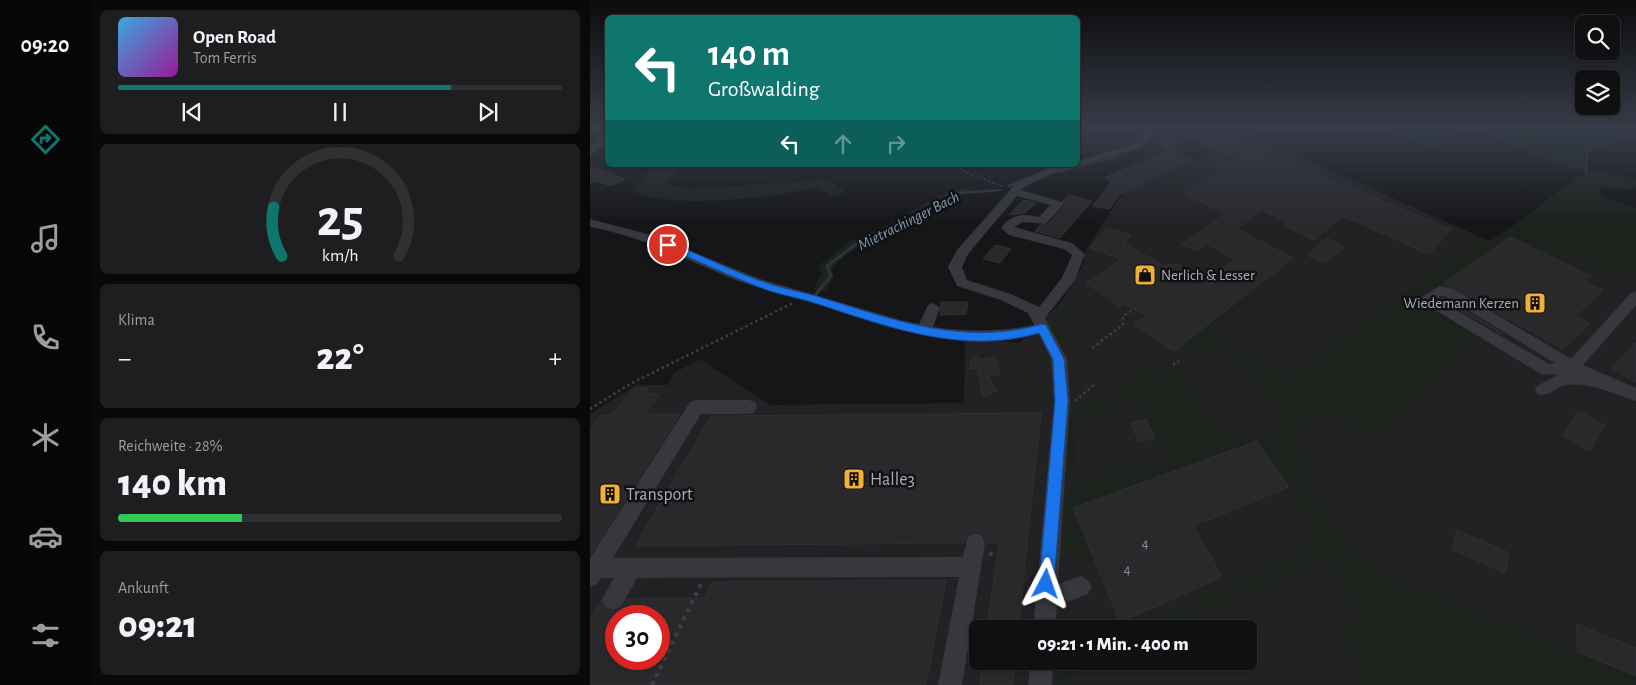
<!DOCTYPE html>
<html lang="de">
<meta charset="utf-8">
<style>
body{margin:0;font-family:"Alegreya Sans",sans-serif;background:#1e1e20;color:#f1f3f6;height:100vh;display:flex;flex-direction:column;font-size:19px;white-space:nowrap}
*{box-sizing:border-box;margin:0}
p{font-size:16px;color:#9c9d9f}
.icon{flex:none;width:28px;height:28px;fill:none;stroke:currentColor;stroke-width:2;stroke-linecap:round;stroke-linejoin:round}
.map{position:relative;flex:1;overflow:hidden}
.details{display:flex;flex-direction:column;gap:10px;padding:10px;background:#09090a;width:500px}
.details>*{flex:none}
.banner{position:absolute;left:15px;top:15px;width:475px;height:152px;border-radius:8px;box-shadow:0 1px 4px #0004,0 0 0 1px #303032;background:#0f766e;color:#fff;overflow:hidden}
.fabs{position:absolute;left:985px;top:15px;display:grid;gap:10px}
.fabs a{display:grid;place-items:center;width:45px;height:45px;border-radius:8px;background:#101012;box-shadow:0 1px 4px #0004,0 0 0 1px #303032;font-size:25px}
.speed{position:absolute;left:15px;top:605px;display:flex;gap:10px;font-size:25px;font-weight:700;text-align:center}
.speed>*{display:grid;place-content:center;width:65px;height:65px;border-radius:50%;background:#101012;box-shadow:0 1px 4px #0004,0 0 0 1px #303032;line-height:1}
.speed .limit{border:8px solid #d22;background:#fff;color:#111}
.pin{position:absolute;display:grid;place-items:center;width:42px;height:42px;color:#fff;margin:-21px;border:2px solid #fff;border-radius:50%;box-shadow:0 1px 5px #0007}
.me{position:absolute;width:55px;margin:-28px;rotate:4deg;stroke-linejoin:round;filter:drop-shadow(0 0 4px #0008)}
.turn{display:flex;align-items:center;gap:18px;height:105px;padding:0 20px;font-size:22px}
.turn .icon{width:65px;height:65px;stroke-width:2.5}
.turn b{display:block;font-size:35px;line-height:42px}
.lanes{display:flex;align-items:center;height:48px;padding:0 20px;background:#0003;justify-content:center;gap:25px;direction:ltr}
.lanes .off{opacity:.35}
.big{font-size:38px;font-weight:800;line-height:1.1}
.details .tile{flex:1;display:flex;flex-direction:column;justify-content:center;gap:8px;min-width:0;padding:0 18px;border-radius:8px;background:#1e1e20}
.details .dial{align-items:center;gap:0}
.dial svg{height:130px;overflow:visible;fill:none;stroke:#303032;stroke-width:7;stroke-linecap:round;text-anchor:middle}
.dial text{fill:#f1f3f6;stroke:none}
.song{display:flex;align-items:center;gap:15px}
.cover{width:60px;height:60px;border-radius:8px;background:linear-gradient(135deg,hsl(200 70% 55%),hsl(300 70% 35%))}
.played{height:5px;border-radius:2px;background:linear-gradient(90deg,#0f766e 75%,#303032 75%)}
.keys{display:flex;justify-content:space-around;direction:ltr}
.heat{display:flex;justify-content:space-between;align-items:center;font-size:28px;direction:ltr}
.charge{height:8px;border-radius:4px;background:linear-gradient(90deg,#34c759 28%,#303032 0)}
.trip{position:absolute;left:379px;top:620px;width:288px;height:50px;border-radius:8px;background:#101012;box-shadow:0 1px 4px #0004,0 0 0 1px #303032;font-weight:800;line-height:50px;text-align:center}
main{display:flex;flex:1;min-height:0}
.dock{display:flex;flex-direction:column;width:90px;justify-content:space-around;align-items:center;background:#060607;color:#9c9d9f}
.dock .icon{width:35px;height:35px}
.dock .current{color:#0f766e}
.dock b{font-size:22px;color:#f1f3f6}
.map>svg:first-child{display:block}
.built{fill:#222225;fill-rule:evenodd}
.green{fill:#1c231d}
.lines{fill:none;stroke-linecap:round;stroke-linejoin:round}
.stream-far1{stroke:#2c353c;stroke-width:2.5}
.stream{stroke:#2c353c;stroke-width:3}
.building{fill:#29292c;stroke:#303034;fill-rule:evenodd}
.path-far2{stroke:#3d3f44;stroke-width:2;stroke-dasharray:2 2.5;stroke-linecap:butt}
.path-far1{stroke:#3d3f44;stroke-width:2.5;stroke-dasharray:2.5 3;stroke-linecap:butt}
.path{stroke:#3d3f44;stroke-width:4;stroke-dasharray:4 5;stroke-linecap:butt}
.minor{fill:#37383d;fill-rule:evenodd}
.route{fill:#1a73e8;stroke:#114b97}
.labels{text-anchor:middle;stroke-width:5;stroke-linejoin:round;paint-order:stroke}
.poi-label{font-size:15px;fill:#a8adb8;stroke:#111113;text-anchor:start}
.near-number-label{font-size:15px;fill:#888b94}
.water-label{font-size:16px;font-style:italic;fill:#7f9bb3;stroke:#111113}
.near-poi-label{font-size:18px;fill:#a8adb8;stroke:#111113;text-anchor:start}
</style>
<main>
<nav class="dock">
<b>09:20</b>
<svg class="icon current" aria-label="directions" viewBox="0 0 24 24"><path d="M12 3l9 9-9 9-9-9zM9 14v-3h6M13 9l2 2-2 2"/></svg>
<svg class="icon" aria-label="music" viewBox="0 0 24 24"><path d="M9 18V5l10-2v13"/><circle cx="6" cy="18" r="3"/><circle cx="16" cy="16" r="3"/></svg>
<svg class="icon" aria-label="phone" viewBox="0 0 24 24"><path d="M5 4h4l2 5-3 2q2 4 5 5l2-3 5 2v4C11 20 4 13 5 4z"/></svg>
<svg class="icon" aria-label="climate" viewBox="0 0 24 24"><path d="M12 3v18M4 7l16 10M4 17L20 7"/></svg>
<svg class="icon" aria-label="car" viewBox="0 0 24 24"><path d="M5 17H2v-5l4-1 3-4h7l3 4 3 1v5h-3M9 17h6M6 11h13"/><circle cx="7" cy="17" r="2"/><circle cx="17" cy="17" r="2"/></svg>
<svg class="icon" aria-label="filters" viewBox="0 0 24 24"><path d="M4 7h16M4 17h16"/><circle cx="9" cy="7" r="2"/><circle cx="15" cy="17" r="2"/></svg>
</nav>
<section class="details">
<div class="tile">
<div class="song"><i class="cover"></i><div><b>Open Road</b><p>Tom Ferris</p></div></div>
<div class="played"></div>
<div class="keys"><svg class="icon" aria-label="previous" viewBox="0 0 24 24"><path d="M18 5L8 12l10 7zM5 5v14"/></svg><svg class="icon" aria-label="pause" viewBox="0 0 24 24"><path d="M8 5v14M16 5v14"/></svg><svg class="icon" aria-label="next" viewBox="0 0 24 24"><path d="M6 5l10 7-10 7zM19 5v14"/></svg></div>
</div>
<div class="tile dial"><svg viewBox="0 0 100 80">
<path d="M14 69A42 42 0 1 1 86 69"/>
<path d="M14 69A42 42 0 0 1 9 39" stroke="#0f766e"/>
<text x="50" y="56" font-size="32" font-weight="700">25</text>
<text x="50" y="72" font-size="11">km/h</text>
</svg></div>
<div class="tile"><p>Klima</p>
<div class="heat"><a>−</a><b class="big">22°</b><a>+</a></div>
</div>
<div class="tile"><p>Reichweite · 28%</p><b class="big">140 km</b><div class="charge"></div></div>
<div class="tile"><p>Ankunft</p><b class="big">09:21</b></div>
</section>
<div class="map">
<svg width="1046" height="685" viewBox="0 0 1046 685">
<rect width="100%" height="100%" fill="#161618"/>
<path class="built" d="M575,129H649L899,241L918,230L1046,274V685H0V414L46,385H78L84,373L110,359L180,405L374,403L375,339L430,343L473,300L494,263L495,252L512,224L534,192L625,151ZM26,616H69V659H26ZM388,629H658V661H388Z"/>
<path class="green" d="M786,129H881L841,148Z
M883,129H1046V134L996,148L994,169L986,172Z
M66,165H90L75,184L100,189L237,180L256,192L243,196L227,188C183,196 81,212 41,190Z
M1000,170L1046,179V186L1038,190L1014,187L1010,190L1013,197L1046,208V274C1011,279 1002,266 972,254C955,247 937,243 920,237L832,298L884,329L875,349L788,435L718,411L711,426L715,486L767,553L807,579L1046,676V685H772L752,628L769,613L736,557L582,629H544L729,543L699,487L667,441L483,508L504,560L473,563L478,487L540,466L544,472L579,460L545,397L487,423L484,477H476L479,417L497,398L512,403L549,377L541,371L578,359L584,362L566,371L571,377L586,369L584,366L587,364L596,367L594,376L630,432L658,441L689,436L693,415L642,350H601L597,342L653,298L659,301L622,330L700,378L892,237L900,241C935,220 964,191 1000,170Z
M375,188L381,189L356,205L334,213L329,219L305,230L296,238H285L258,253L242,268L244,276L236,291L223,290L232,273L228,266L260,241L319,216L320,212L346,197Z
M486,296L490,299L469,327L481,340L474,345L456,329Z
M474,661H513L472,681L471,685H464V666Z"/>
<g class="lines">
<path class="stream-far1" d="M562,143L575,129
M468,172L529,156
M996,172L997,148L1046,135
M419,186L437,178
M300,227L369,193L410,190"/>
<path class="stream" d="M226,294L241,276L237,266L266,244L303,225"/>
</g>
<path class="building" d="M583,129H591L584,151L602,160L530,194L519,209L503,206L521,182L514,178L576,151L567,139Z
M591,129H627L644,138L641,139L861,229L839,254L753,216L724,240L692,225L696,222L672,210L646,229L703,258L584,351L544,325L556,316L534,303L530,306L496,283L532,259L499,248L518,228L541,235L534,243L572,265H591L592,270L608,277L615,273L621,276L645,259L617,244L607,251L592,244L635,214L595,194L627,174L629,175L630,172L625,162L652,161Z
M0,166L35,179L21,186L6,181L0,183Z
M479,195L502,201L470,238L445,231L450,225H457L475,205L473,201Z
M434,200L446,203L435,213L419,215Z
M920,237L1001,276L994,281L1013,290L985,316L1000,324L973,349L854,283Z
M737,238L754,247L734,263L717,255Z
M405,245L421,249L410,263L393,259Z
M854,298L913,334L850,299Z
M351,302H378L376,314L350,315Z
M1046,343V382L1022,368Z
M387,356L390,360L405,357L410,374L398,376L406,391L393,396L387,368L381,369L379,360Z
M44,388H58L54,393L70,394L55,414H90L0,555V429L11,415H22Z
M988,411L1014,425L1000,451L973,436Z
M451,413L428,629H397L409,543H397L394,535L386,531L377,534L374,543L45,546L121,416Z
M556,419L565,438L549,442L541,423Z
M667,441L699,487L603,526L632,577L530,622L483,508Z
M867,530L919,553L915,573L862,549Z
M356,580L336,685H0V618L11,600L14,609L24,612L33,608L37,599L115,598L122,582ZM26,616H69V659H26Z
M986,624L1046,648V676L988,652Z
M393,661H425L423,685H390Z"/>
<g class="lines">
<path class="path-far2" d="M366,165L378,173L414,187"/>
<path class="path-far1" d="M502,348L533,325V316L545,309
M583,365L589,361
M485,401L504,385
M0,409L40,384L203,303"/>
<path class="path" d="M399,554L407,555
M62,685L111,584"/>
<path class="minor" d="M558,129H569L551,148L464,173L434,187L431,190L472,202L474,204L456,224L433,222L424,227L482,243L495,254L485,280L455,318L477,359L480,401L468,584L491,576L498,580L502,587L498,594L467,606L465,629H443L464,401L461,359L449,334C364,353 302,328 223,303C196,294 169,289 143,279C95,259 51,236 0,227V219L61,235L170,279L310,320L329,324L338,305L343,303L350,308L343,327C378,332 410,332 444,325L438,313L411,300L367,286L358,267L367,250L426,183L456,169L471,165H488V161L543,144ZM427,196L460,205L449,217C433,213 421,214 411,228L419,235L474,249L482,255L472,278L449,307L421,294L377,280L372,267L378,254Z
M18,133V142L0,155V147Z
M849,286L863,289L981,359L1041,293L1046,291V305L993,365L1046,388V401C1023,394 1001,382 976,385C965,387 960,398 947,394L945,390L947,386L968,375L951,374L837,305L831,298ZM851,296H855L965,363L959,364L847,299Z
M106,400H159L165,402L167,407L165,412L159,414H111L23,558L373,557L378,536L385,533L392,536L395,543L372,685H348L369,577L47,578L31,607L23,610L15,607L12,599L24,578H11L7,584L0,587V558L100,402Z
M441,661H463L462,685H438Z"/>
</g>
<linearGradient id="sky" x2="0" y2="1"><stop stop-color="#0c0c0d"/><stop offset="0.57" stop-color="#363c48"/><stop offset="1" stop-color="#363c48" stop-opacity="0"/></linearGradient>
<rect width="1046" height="225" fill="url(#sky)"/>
<path class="route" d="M75,243H81C113,256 144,272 177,283C196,290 216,292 236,299C307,321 377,346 452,324L456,325L474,359L478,401L464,584L462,590L456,592L451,590L449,584L465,401L463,359L449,333C375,355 301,328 231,305C211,298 189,295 169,287C137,275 106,260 75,247Z"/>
<defs>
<g id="shop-square" transform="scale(1.125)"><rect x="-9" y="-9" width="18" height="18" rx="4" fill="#f2b134" stroke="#111113"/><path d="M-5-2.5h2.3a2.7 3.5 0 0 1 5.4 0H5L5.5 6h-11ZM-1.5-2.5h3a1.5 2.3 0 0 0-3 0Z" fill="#111"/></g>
<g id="building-square" transform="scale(1.125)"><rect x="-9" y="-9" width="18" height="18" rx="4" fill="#f2b134" stroke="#111113"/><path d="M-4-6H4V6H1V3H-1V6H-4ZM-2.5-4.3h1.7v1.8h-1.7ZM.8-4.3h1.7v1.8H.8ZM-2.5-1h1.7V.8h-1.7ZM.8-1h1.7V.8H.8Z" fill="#111"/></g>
</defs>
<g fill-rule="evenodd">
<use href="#shop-square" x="555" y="275"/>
<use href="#building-square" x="945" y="303"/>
<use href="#building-square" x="264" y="479"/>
<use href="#building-square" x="20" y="494"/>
</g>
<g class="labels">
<g class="poi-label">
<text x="571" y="280">Nerlich &amp; Lesser</text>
<text x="929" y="308" text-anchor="end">Wiedemann Kerzen</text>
</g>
<g class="near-number-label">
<text x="555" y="548">4</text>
<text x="537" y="574">4</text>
</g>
<g class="water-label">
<text transform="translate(318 220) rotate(-27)" y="6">Mietrachinger Bach</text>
</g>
<g class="near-poi-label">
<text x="280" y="485">Halle3</text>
<text x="36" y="500">Transport</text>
</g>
</g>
</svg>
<div class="fabs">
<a><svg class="icon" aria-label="search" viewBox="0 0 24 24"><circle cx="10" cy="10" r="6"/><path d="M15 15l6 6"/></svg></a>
<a><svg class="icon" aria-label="layers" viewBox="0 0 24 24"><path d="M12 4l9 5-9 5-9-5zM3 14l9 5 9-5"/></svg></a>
</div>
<div class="speed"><div class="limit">30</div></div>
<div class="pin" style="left:78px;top:245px;background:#d93025"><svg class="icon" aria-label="arrive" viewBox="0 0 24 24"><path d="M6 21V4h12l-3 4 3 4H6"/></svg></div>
<svg class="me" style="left:456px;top:584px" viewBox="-20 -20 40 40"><path d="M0-17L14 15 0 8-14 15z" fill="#1a73e8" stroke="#fff" stroke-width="4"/></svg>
<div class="trip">09:21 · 1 Min. · 400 m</div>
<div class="banner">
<div class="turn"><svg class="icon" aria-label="left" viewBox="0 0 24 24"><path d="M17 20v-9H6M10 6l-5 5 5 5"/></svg><div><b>140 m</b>Großwalding</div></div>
<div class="lanes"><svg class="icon" aria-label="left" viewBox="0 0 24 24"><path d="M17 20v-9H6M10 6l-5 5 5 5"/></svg><svg class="icon off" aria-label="ahead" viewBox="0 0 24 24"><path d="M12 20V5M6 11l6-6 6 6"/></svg><svg class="icon off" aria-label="right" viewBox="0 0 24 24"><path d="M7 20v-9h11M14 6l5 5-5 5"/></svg></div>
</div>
</div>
</main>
